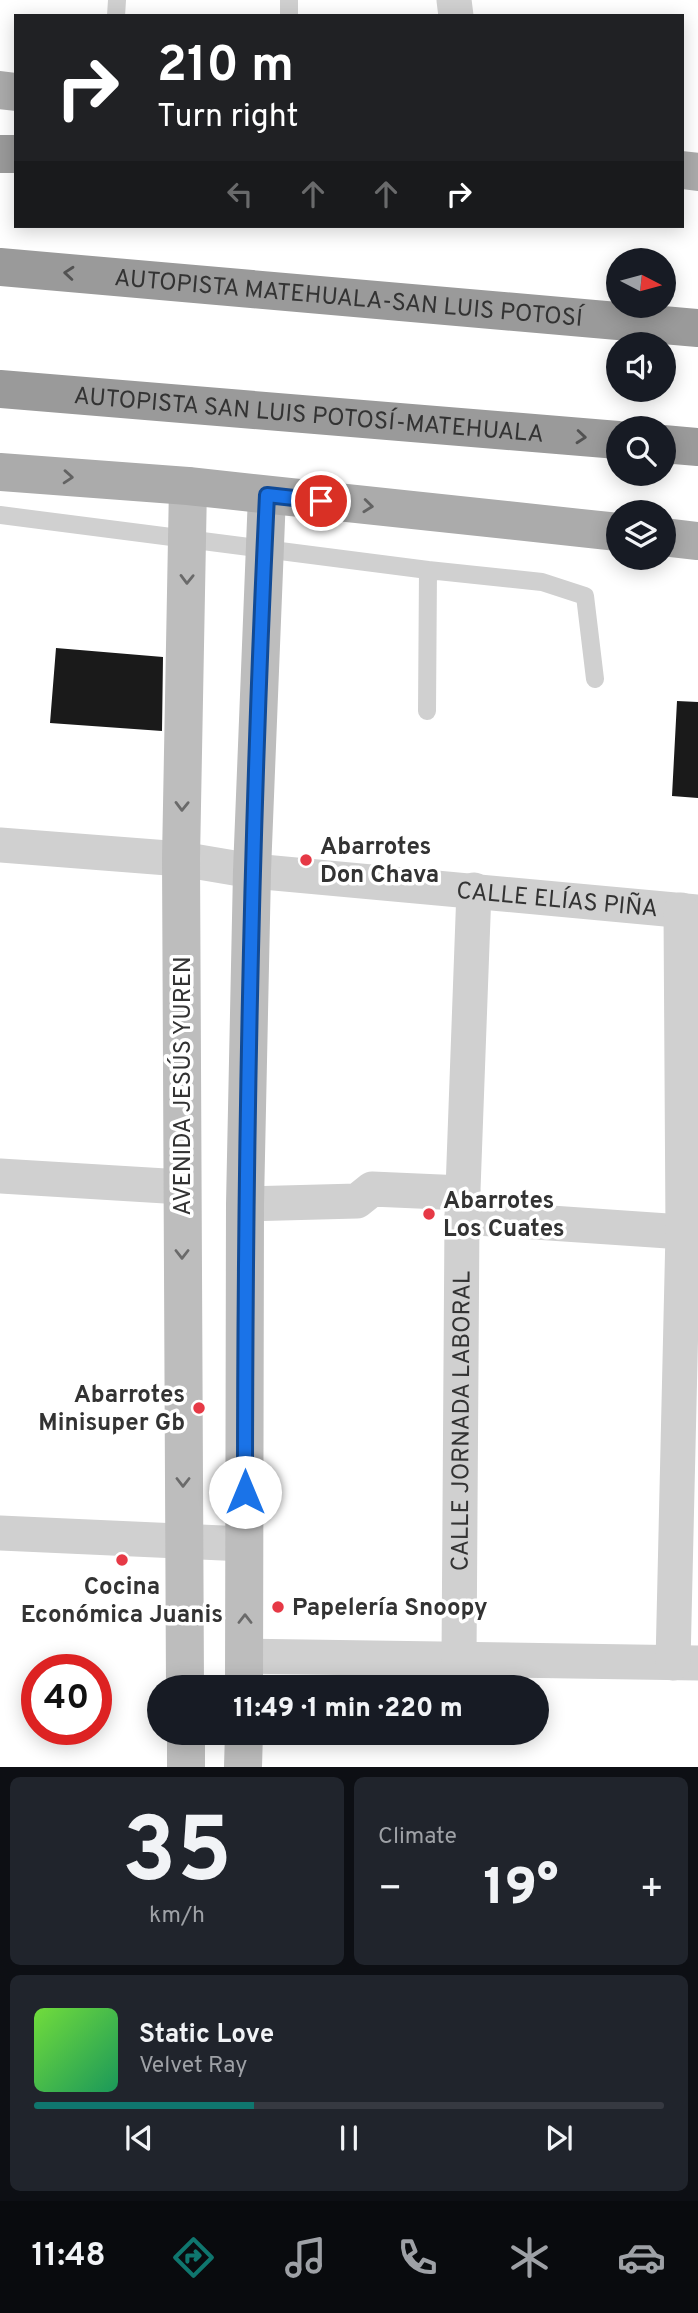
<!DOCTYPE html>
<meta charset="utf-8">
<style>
body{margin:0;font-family:Overpass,sans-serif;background:#20242c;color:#f1f3f6;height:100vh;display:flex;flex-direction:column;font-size:26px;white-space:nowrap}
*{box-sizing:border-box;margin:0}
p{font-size:23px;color:#9ea1a6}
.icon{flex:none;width:38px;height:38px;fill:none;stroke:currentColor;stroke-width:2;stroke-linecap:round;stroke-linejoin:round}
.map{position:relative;height:1767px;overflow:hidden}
.details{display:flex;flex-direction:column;gap:10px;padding:10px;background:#0d0f14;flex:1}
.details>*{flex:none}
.top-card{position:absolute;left:14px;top:14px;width:670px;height:214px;border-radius:0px;box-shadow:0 4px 18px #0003;background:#202124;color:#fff;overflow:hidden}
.needle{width:46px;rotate:96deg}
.tools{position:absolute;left:606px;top:248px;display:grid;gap:14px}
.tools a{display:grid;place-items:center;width:70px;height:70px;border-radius:50%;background:#171b24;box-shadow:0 4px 18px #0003;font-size:35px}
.speed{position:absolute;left:21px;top:1654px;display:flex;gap:14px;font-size:35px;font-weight:700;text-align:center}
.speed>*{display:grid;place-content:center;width:91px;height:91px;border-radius:50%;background:#171b24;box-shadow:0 4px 18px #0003;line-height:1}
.speed .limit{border:10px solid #d22;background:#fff;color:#111}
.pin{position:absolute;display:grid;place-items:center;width:60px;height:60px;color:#fff;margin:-30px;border:4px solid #fff;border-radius:50%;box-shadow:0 2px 7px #0007}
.me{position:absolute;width:77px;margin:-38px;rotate:0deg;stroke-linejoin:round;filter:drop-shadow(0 0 5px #0008)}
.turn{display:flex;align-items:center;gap:24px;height:147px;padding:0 28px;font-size:32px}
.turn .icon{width:91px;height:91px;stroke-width:2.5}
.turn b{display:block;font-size:49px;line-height:60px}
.lanes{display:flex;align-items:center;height:66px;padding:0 28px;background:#0003;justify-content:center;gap:35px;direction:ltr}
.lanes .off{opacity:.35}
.big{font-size:52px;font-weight:800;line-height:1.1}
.details .card{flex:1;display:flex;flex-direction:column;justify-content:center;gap:10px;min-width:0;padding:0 24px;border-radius:10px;background:#20242c}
.details .dial{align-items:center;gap:0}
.dial b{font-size:91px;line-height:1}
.song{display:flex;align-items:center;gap:21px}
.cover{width:84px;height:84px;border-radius:10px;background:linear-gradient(135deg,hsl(100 70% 55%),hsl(150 70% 35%))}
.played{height:7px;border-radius:4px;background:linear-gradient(90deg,#0f766e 35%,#363941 35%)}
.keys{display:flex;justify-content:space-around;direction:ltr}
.heat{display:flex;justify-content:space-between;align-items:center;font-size:38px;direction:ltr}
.details .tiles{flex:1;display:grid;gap:10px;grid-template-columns:1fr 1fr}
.card:last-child{grid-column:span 2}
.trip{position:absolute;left:147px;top:1675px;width:402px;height:70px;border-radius:35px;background:#171b24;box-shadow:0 4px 18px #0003;font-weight:800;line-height:70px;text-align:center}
.menu{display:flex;height:112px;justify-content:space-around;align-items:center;background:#090b0e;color:#9ea1a6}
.menu .icon{width:49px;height:49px}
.menu .active{color:#0f766e}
.menu b{font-size:32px;color:#f1f3f6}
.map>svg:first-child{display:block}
.building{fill:#1a1a1a}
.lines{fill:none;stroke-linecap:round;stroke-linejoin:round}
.lane{stroke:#d0d0d0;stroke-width:18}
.street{stroke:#d0d0d0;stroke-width:35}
.secondary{stroke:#bdbdbd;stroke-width:38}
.primary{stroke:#ababab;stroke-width:38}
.highway{stroke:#9a9a9a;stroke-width:38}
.oneway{stroke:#525252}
.oneway2{stroke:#636363}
.oneway3{stroke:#6a6a6a}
.route-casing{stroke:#114b97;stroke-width:18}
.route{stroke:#1a73e8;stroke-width:12}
.poi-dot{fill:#e63946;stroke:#fff;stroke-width:2.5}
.labels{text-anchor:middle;stroke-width:7;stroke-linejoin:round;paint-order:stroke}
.street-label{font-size:24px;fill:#333;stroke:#fff}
.poi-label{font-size:24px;font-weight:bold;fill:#333;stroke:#fff;text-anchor:start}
</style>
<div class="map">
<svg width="698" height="1767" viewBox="0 0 698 1767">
<rect width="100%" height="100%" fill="#fff"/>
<path class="building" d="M56,648L163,657L162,731L50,723Z
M677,701L698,702V798L672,796Z"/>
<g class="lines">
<path class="lane" d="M116,16L117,0
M289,16V0
M0,515L428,570L427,711
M428,570L542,582L585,596L595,679"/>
<g class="street">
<path d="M454,0L456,16"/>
<path id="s1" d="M0,845L181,859L252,871L698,912"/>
<path d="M0,1176L182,1187"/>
<path d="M245,1204L357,1201L372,1189L463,1193"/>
<path d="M462,1217L698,1233"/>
<path d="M0,1533L245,1544"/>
<path d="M245,1656L698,1663"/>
<path id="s2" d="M459,1659L462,1217L474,890"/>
<path d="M673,1663L683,1232L681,910"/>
</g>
<path class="secondary" d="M185,1687L181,859L188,486
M244,1687L245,1204L252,871L267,495
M186,1732V1767
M243,1767L244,1732"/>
<path class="primary" d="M0,90L16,92
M682,170L698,172
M0,472L188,486L618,532
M663,537L698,541"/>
<g class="highway">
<path d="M0,154H16"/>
<path id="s3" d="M0,267L698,328"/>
<path id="s4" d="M0,389L618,440"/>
<path d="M663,444L698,447"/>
</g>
</g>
<defs><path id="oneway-chevron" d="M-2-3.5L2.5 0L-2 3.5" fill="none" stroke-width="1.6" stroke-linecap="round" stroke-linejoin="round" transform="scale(1.75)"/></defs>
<g class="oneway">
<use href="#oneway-chevron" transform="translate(69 273) rotate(-175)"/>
<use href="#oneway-chevron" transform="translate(581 437) rotate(5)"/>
</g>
<g class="oneway2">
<use href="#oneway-chevron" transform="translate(68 477) rotate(4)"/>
<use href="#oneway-chevron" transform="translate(368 506) rotate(6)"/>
</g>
<g class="oneway3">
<use href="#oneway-chevron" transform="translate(187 579) rotate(91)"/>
<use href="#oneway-chevron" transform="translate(182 806) rotate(91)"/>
<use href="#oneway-chevron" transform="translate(182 1254) rotate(90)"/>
<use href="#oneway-chevron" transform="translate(183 1482) rotate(90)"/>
<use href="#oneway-chevron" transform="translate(245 1619) rotate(-90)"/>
</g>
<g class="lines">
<g class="route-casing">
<path id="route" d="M245,1492C245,1159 251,827 267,495L321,501"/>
</g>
<use href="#route" class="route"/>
</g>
<g class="poi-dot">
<circle cx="306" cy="860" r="7"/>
<circle cx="429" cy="1214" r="7"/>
<circle cx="199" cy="1408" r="7"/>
<circle cx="122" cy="1560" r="7"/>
<circle cx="278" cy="1607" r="7"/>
</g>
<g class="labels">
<g class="street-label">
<text dy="8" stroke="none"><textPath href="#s3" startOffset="350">AUTOPISTA MATEHUALA-SAN LUIS POTOSÍ</textPath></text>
<text dy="8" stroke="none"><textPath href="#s4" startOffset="310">AUTOPISTA SAN LUIS POTOSÍ-MATEHUALA</textPath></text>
<text dy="8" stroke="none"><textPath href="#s1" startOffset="560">CALLE ELÍAS PIÑA</textPath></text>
<text transform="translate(182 1086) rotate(-90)" y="8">AVENIDA JESÚS YUREN</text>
<text dy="8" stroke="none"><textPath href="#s2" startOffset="238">CALLE JORNADA LABORAL</textPath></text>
</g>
<g class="poi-label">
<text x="320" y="854">Abarrotes<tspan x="320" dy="28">Don Chava</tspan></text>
<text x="443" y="1208">Abarrotes<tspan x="443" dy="28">Los Cuates</tspan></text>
<text x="185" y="1402" text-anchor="end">Abarrotes<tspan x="185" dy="28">Minisuper Gb</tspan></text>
<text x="122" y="1594" text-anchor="middle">Cocina<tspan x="122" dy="28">Económica Juanis</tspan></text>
<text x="292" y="1615">Papelería Snoopy</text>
</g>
</g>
</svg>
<div class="tools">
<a><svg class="needle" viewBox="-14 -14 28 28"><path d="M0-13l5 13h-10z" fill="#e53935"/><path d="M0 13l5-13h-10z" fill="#9ea1a6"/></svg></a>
<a><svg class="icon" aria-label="sound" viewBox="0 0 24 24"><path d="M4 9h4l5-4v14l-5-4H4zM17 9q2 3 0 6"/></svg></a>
<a><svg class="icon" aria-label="search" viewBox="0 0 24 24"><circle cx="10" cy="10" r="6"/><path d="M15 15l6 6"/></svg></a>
<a><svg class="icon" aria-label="layers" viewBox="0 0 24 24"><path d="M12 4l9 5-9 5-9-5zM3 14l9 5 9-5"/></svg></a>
</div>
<div class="speed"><div class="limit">40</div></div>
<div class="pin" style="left:321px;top:501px;background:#d93025"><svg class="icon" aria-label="arrive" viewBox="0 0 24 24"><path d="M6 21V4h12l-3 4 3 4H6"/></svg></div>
<svg class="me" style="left:245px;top:1492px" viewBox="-20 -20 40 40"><circle r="19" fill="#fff"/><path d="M0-13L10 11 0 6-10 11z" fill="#1a73e8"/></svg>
<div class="trip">11:49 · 1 min · 220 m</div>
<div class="top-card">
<div class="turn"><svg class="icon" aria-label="right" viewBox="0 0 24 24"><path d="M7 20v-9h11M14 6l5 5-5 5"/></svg><div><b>210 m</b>Turn right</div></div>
<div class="lanes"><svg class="icon off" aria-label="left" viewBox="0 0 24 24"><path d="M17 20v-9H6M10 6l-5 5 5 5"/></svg><svg class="icon off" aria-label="ahead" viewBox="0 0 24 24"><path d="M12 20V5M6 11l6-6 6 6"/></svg><svg class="icon off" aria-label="ahead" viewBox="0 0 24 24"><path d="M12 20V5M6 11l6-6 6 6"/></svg><svg class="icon" aria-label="right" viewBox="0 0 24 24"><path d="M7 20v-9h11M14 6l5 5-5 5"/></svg></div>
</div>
</div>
<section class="details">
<div class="tiles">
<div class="card dial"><b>35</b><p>km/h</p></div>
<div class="card"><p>Climate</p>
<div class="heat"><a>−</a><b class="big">19°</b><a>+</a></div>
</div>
<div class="card">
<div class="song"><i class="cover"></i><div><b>Static Love</b><p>Velvet Ray</p></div></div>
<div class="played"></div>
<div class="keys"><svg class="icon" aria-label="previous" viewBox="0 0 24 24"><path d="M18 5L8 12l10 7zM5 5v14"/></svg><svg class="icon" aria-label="pause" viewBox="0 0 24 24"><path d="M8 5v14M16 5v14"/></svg><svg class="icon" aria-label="next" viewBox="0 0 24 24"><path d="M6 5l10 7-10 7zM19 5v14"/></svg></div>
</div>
</div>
</section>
<nav class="menu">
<b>11:48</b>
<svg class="icon active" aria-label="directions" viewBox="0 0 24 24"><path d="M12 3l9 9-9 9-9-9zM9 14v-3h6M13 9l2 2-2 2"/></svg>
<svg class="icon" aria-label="music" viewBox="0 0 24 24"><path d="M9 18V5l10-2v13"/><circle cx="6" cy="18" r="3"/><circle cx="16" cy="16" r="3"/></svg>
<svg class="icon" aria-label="phone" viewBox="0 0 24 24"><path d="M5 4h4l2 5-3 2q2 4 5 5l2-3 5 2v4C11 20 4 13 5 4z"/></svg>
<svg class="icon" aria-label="climate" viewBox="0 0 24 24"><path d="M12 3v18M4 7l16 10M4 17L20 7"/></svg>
<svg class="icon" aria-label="car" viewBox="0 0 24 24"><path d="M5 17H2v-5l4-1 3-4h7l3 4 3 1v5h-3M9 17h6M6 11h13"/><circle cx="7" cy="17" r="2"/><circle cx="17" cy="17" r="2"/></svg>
</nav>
